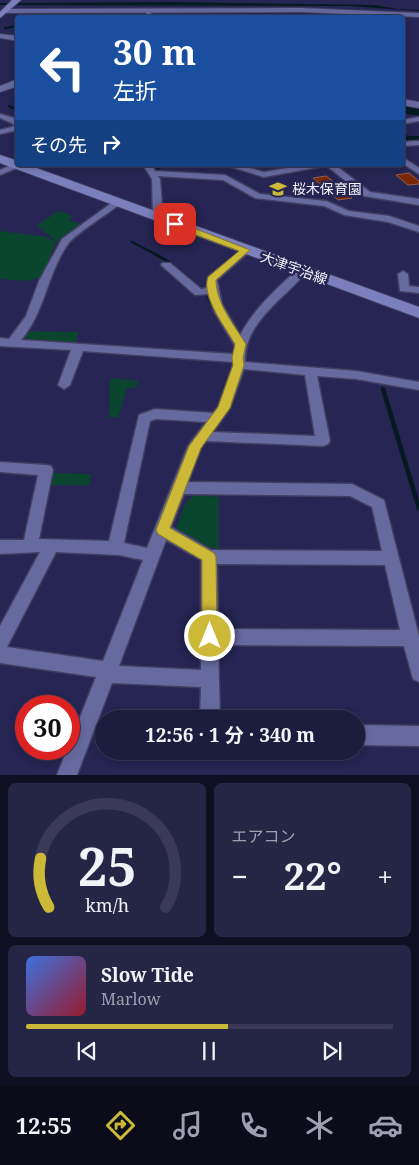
<!DOCTYPE html>
<html lang="ja">
<meta charset="utf-8">
<style>
body{margin:0;font-family:"Noto Serif","Noto Sans JP",serif;background:#252545;color:#f1f3f6;height:100vh;display:flex;flex-direction:column;font-size:19px;white-space:nowrap}
*{box-sizing:border-box;margin:0}
p{font-size:16px;color:#a0a1b0}
.icon{flex:none;width:28px;height:28px;fill:none;stroke:currentColor;stroke-width:2;stroke-linecap:round;stroke-linejoin:round}
.map{position:relative;height:775px;overflow:hidden}
.sheet{display:flex;flex-direction:column;gap:8px;padding:8px;background:#0f0f22;flex:1}
.sheet>*{flex:none}
.guide{position:absolute;left:15px;top:15px;width:390px;height:152px;border-radius:5px;box-shadow:0 2px 8px #0003,0 0 0 1px #3a3a58;background:#1a4fa0;color:#fff;overflow:hidden}
.speed{position:absolute;left:15px;top:695px;display:flex;gap:10px;font-size:25px;font-weight:700;text-align:center}
.speed>*{display:grid;place-content:center;width:65px;height:65px;border-radius:50%;background:#1c1c3e;box-shadow:0 2px 8px #0003,0 0 0 1px #3a3a58;line-height:1}
.speed .limit{border:8px solid #d22;background:#fff;color:#111}
.pin{position:absolute;display:grid;place-items:center;width:42px;height:42px;color:#fff;margin:-21px;border-radius:10px;box-shadow:0 2px 8px #0006}
.me{position:absolute;width:55px;margin:-28px;rotate:0deg;stroke-linejoin:round;filter:drop-shadow(0 0 4px #0008)}
.turn{display:flex;align-items:center;gap:18px;height:105px;padding:0 15px;font-size:22px}
.turn .icon{width:65px;height:65px;stroke-width:2.5}
.turn b{display:block;font-size:35px;line-height:42px}
.then{display:flex;align-items:center;height:48px;padding:0 15px;background:#0003;gap:10px;font-size:19px}
.big{font-size:38px;font-weight:700;line-height:1.1}
.sheet .widget{flex:1;display:flex;flex-direction:column;justify-content:center;gap:8px;min-width:0;padding:0 18px;border-radius:8px;background:#252545}
.sheet .dial{align-items:center;gap:0}
.dial svg{height:130px;overflow:visible;fill:none;stroke:#3a3a58;stroke-width:7;stroke-linecap:round;text-anchor:middle}
.dial text{fill:#f1f3f6;stroke:none}
.song{display:flex;align-items:center;gap:15px}
.cover{width:60px;height:60px;border-radius:8px;background:linear-gradient(135deg,hsl(220 70% 55%),hsl(350 70% 35%))}
.played{height:5px;border-radius:2px;background:linear-gradient(90deg,#ccb938 55%,#3a3a58 55%)}
.keys{display:flex;justify-content:space-around;direction:ltr}
.heat{display:flex;justify-content:space-between;align-items:center;font-size:28px;direction:ltr}
.sheet .tiles{flex:1;display:grid;gap:8px;grid-template-columns:1fr 1fr}
.widget:last-child{grid-column:span 2}
.trip{position:absolute;left:95px;top:710px;width:270px;height:50px;border-radius:25px;background:#1c1c3e;box-shadow:0 2px 8px #0003,0 0 0 1px #3a3a58;font-weight:700;line-height:50px;text-align:center}
.dock{display:flex;height:80px;justify-content:space-around;align-items:center;background:#0b0b19;color:#a0a1b0}
.dock .icon{width:35px;height:35px}
.dock .active{color:#ccb938}
.dock b{font-size:22px;color:#f1f3f6}
.map>svg:first-child{display:block}
.green{fill:#0a462e}
.water{fill:#051920}
.lines{fill:none;stroke-linecap:round;stroke-linejoin:round}
.stream-far3{stroke:#051920;stroke-width:2}
.stream-far2{stroke:#051920;stroke-width:2.5}
.stream-far1{stroke:#051920;stroke-width:3}
.stream{stroke:#051920;stroke-width:4.5}
.river{fill:#051920;fill-rule:evenodd}
.building{fill:#782803;stroke:#99604b}
.street-casing{stroke:#423e62;stroke-width:3}
.secondary-casing{stroke:#423e62;stroke-width:2}
.primary-casing{stroke:#423e62;stroke-width:2}
.street{fill:#676a9f;fill-rule:evenodd}
.secondary{fill:#676a9f;fill-rule:evenodd}
.primary{fill:#7b7fbb;fill-rule:evenodd}
.route{fill:#ccb938;stroke:#857824}
.labels{text-anchor:middle;stroke-width:5;stroke-linejoin:round;paint-order:stroke}
.far-poi-label{font-size:14px;fill:#f3f3fa;stroke:#262553;text-anchor:start}
.far-street-label{font-size:14px;fill:#f3f3fa;stroke:#262553}
</style>
<div class="map">
<svg width="419" height="775" viewBox="0 0 419 775">
<rect width="100%" height="100%" fill="#262553"/>
<path class="green" d="M59,211L73,216L69,220L81,224L58,243L37,225Z
M0,231L47,237L56,243L41,277L28,281L0,279Z
M24,331L79,332L75,344L16,340Z
M110,378L138,381L136,388H127L118,417H108L110,412Z
M52,473L91,474L89,485H49Z
M194,495L219,497V549L203,546L176,529L185,504Z"/>
<path class="water" d="M173,2L375,5L397,9L419,10V11L350,6L0,5V3Z"/>
<g class="lines">
<path class="stream-far3" d="M5,28L18,26
M9,106L18,110"/>
<path class="stream-far2" d="M156,165L160,172
M132,242L157,255"/>
<path class="stream-far1" d="M155,254L169,262L206,293L213,307"/>
<path class="stream" d="M383,389L419,508"/>
<path class="river" d="M402,105L419,108V116L402,113Z
M402,134L410,136H419V144H402Z"/>
</g>
<path class="building" d="M409,173L419,181V184L408,185L396,175Z
M326,176L337,184L352,198L338,200L313,178Z"/>
<g class="lines">
<g class="street-casing">
<path id="street" d="M144,9H148L154,18H149Z
M0,114L18,119V130L0,134V130L15,126L12,123L0,118Z
M419,117V121L402,124V120Z
M419,141V145L402,146V142Z
M402,157L419,168V174L402,163Z
M16,163L20,165L19,167L0,175V170Z
M143,165H151L155,171L225,175L260,194L326,201L349,211L389,216L419,226V232L388,222L344,215L324,206L255,198L223,180L158,176L160,179L163,218L158,221L153,218L152,179Z
M225,165H238L264,172L306,165H323L319,167L264,177Z
M326,165H335L370,192L419,199V205L364,196Z
M117,199L120,200V204C109,213 75,234 68,244C47,274 45,312 21,340L233,354L235,346L215,313L208,294L195,295L161,265L162,263H170L201,289L207,288L208,277L246,247L251,250L249,252L217,280L222,304L240,335C254,309 276,289 298,269H306L307,271C285,299 244,321 245,362L356,371L419,382V390L356,379L317,376L330,441L328,444L323,446L206,441L201,448L188,482L352,484L384,500L419,636V682L413,679L404,646L218,645L220,719H200L201,687L112,683L77,775H57L96,677L0,663V626L40,552L0,554V540H24L38,475L0,472V462L46,465L51,466L53,470L39,539L109,541L139,415L155,409L213,413L218,407L233,365V362L83,351L70,385L64,389L58,385L71,350L0,346V338L9,339L26,316L39,281L62,239ZM244,369L305,375L315,436L213,432L230,408ZM156,419L206,422L188,446L147,548L124,543L150,421ZM184,494L350,496L372,507L382,551L211,550L171,527ZM166,540L201,560V670L119,666ZM56,552L119,555L143,560L103,661L7,647ZM217,564L385,565L400,630L218,629Z
M403,271L408,274L409,286L419,287V293L400,291L398,274Z
M356,725L419,726V746L356,745Z"/>
</g>
<g class="secondary-casing">
<path id="secondary" d="M301,8L419,13V17L301,12L5,13L1,11L5,9Z
M0,34L18,36V41L0,38Z
M18,79V86L0,92V86Z
M402,99L419,102V108L402,105Z"/>
</g>
<g class="primary-casing">
<path id="primary" d="M12,0H21L0,18V12Z
M0,155L18,161V165H28L419,307V318L0,163Z"/>
</g>
<use href="#street" class="street"/>
<use href="#secondary" class="secondary"/>
<use href="#primary" class="primary"/>
</g>
<path class="route" d="M172,222H178L250,250L216,280C216,303 234,325 246,344L243,358L244,365L230,408L201,448L170,528L214,553L216,557L217,636L215,642L210,644L204,642L202,636V560L158,534L156,530L189,446L218,407L233,365L232,358L235,344C225,327 201,296 208,277L239,251L172,226Z"/>
<defs>
<g id="school-bare" transform="scale(1.35)"><path d="M0-5L7-2L0 1L-7-2ZM-4 1L0 2.5L4 1V4Q0 6-4 4Z" fill="#ccb938" stroke="#262553" stroke-width="2.5" paint-order="stroke"/></g>
</defs>
<g fill-rule="evenodd">
<use href="#school-bare" x="278" y="189"/>
</g>
<g class="labels">
<g class="far-poi-label">
<text x="292" y="194">桜木保育園</text>
</g>
<g class="far-street-label">
<text transform="translate(294 268) rotate(20)" y="5">大津宇治線</text>
</g>
</g>
</svg>
<div class="speed"><div class="limit">30</div></div>
<div class="pin" style="left:175px;top:224px;background:#d93025"><svg class="icon" aria-label="arrive" viewBox="0 0 24 24"><path d="M6 21V4h12l-3 4 3 4H6"/></svg></div>
<svg class="me" style="left:210px;top:636px" viewBox="-20 -20 40 40"><circle r="17" fill="#ccb938" stroke="#fff" stroke-width="3"/><path d="M0-11L8 9 0 5-8 9z" fill="#fff"/></svg>
<div class="trip">12:56 · 1 分 · 340 m</div>
<div class="guide">
<div class="turn"><svg class="icon" aria-label="left" viewBox="0 0 24 24"><path d="M17 20v-9H6M10 6l-5 5 5 5"/></svg><div><b>30 m</b>左折</div></div>
<div class="then">その先<svg class="icon" aria-label="right" viewBox="0 0 24 24"><path d="M7 20v-9h11M14 6l5 5-5 5"/></svg></div>
</div>
</div>
<section class="sheet">
<div class="tiles">
<div class="widget dial"><svg viewBox="0 0 100 80">
<path d="M14 69A42 42 0 1 1 86 69"/>
<path d="M14 69A42 42 0 0 1 9 39" stroke="#ccb938"/>
<text x="50" y="56" font-size="32" font-weight="700">25</text>
<text x="50" y="72" font-size="11">km/h</text>
</svg></div>
<div class="widget"><p>エアコン</p>
<div class="heat"><a>−</a><b class="big">22°</b><a>+</a></div>
</div>
<div class="widget">
<div class="song"><i class="cover"></i><div><b>Slow Tide</b><p>Marlow</p></div></div>
<div class="played"></div>
<div class="keys"><svg class="icon" aria-label="previous" viewBox="0 0 24 24"><path d="M18 5L8 12l10 7zM5 5v14"/></svg><svg class="icon" aria-label="pause" viewBox="0 0 24 24"><path d="M8 5v14M16 5v14"/></svg><svg class="icon" aria-label="next" viewBox="0 0 24 24"><path d="M6 5l10 7-10 7zM19 5v14"/></svg></div>
</div>
</div>
</section>
<nav class="dock">
<b>12:55</b>
<svg class="icon active" aria-label="directions" viewBox="0 0 24 24"><path d="M12 3l9 9-9 9-9-9zM9 14v-3h6M13 9l2 2-2 2"/></svg>
<svg class="icon" aria-label="music" viewBox="0 0 24 24"><path d="M9 18V5l10-2v13"/><circle cx="6" cy="18" r="3"/><circle cx="16" cy="16" r="3"/></svg>
<svg class="icon" aria-label="phone" viewBox="0 0 24 24"><path d="M5 4h4l2 5-3 2q2 4 5 5l2-3 5 2v4C11 20 4 13 5 4z"/></svg>
<svg class="icon" aria-label="climate" viewBox="0 0 24 24"><path d="M12 3v18M4 7l16 10M4 17L20 7"/></svg>
<svg class="icon" aria-label="car" viewBox="0 0 24 24"><path d="M5 17H2v-5l4-1 3-4h7l3 4 3 1v5h-3M9 17h6M6 11h13"/><circle cx="7" cy="17" r="2"/><circle cx="17" cy="17" r="2"/></svg>
</nav>
